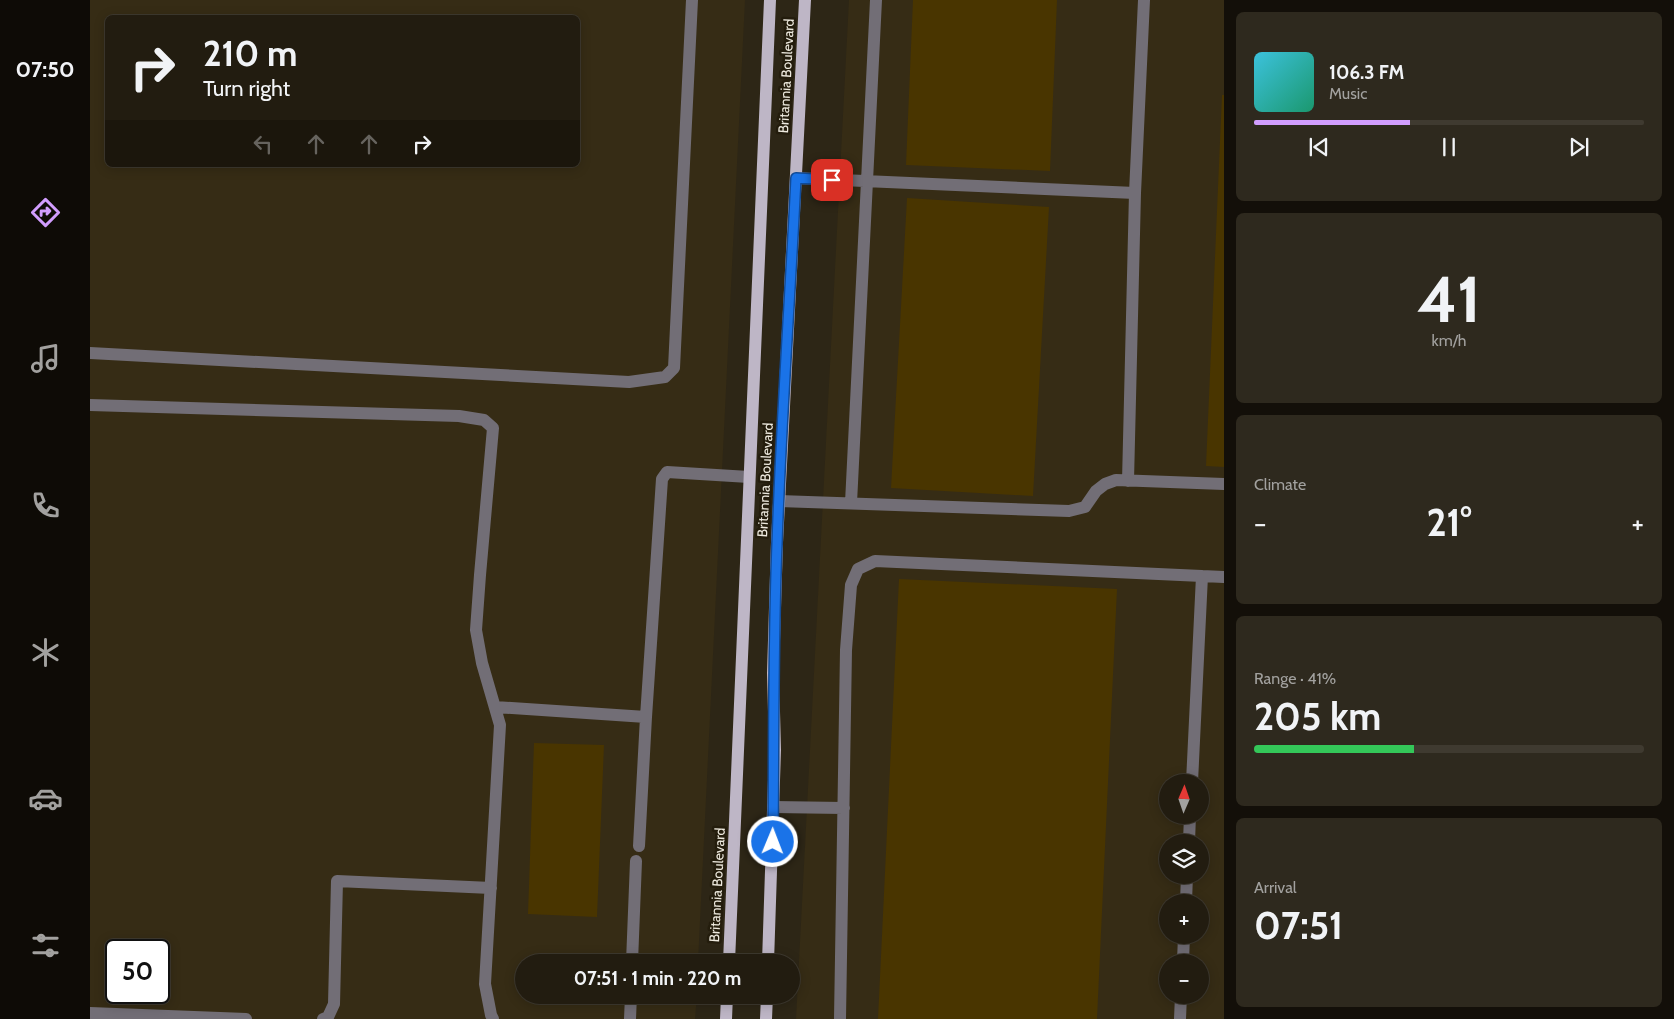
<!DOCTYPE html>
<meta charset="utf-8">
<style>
body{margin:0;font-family:Cabin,sans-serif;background:#2e291e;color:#f1f3f6;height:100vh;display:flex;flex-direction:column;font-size:19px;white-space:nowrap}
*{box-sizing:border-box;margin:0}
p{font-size:16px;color:#a2a19f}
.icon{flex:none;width:28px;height:28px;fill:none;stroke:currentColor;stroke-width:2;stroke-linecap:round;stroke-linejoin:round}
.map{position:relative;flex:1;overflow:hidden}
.details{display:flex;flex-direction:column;gap:12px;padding:12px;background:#130f09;width:450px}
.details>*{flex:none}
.top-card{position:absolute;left:15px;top:15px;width:475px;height:152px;border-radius:8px;box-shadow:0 2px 12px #0003,0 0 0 1px #3f3a30;background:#221c10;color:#f1f3f6;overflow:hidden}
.needle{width:32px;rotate:2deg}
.controls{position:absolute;left:1069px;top:774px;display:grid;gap:10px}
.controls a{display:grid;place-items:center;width:50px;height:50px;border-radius:50%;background:#221c10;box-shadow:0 2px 12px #0003,0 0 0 1px #3f3a30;font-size:25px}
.speed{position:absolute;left:15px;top:939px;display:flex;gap:10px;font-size:25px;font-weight:700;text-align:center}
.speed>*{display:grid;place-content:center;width:65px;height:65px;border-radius:50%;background:#221c10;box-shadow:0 2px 12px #0003,0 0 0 1px #3f3a30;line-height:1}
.speed .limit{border:2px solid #111;border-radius:8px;background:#fff;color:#111}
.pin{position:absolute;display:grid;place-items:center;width:42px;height:42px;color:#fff;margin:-21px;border-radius:10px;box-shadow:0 2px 8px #0006}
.me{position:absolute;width:55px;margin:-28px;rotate:1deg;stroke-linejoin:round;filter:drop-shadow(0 0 4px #0008)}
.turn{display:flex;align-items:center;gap:18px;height:105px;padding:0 15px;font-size:22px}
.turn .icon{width:65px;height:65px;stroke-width:2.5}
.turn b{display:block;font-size:35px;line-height:42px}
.lanes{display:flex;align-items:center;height:48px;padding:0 15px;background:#0003;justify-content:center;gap:25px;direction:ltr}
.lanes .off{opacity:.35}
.big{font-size:38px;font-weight:700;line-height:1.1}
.details .widget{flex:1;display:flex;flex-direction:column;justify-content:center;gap:8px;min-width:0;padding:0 18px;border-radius:8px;background:#2e291e}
.details .dial{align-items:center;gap:0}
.dial b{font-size:65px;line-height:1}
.song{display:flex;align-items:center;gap:15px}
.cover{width:60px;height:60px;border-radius:8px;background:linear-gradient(135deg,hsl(190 70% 55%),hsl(160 70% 35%))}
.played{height:5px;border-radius:2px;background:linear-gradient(90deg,#d19dfe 40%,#3f3a30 40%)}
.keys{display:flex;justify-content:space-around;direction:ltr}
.heat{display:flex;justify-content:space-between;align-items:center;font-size:28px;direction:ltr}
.charge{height:8px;border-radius:4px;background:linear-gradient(90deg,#34c759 41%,#3f3a30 0)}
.trip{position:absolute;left:425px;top:954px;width:285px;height:50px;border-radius:25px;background:#221c10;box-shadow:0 2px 12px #0003,0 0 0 1px #3f3a30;font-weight:700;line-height:50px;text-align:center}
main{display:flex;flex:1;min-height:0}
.tabs{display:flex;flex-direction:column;width:90px;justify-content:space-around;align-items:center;background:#0e0b06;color:#a2a19f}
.tabs .icon{width:35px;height:35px}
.tabs .active{color:#d19dfe}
.tabs b{font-size:22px;color:#f1f3f6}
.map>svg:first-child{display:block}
.built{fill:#362c15;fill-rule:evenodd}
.building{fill:#493500}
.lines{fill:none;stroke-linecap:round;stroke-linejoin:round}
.minor{stroke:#726e76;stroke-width:12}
.major{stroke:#beb6c6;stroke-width:12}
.route-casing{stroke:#114b97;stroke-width:12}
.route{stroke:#1a73e8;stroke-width:9}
.labels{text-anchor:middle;stroke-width:5;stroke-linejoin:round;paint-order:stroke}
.street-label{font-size:14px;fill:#eeeadf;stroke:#241d0d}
</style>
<main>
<nav class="tabs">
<b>07:50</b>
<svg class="icon active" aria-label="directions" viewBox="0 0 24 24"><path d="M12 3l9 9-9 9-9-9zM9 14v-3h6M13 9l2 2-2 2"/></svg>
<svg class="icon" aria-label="music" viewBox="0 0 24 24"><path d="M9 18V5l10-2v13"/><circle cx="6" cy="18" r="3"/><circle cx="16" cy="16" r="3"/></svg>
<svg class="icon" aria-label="phone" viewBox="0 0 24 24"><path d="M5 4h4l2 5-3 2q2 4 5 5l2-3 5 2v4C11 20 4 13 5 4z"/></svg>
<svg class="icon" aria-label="climate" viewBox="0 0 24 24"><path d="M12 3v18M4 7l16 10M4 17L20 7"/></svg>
<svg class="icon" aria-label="car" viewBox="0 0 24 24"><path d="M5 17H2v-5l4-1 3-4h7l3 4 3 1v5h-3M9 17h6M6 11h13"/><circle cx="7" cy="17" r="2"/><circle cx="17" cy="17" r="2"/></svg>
<svg class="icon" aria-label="filters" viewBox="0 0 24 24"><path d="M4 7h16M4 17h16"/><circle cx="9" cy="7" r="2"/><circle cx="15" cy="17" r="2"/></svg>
</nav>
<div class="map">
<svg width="1134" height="1019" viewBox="0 0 1134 1019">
<rect width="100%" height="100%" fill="#2d2616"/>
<path class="built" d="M0,0H655L608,962H434V995H607L605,1019H0ZM18,18H488V165H18ZM26,950H69V992H26Z
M759,0H1134V1019H706ZM1078,782H1110V815H1078ZM1078,842H1110V875H1078ZM1078,902H1110V935H1078ZM1078,962H1110V995H1078Z"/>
<path class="building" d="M823,0H967L960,171L816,165Z
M1132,95H1134V467L1116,466Z
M817,198L959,207L943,496L801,488Z
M809,579L1027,589L1007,1019H788Z
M444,743L514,745L507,917L438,914Z"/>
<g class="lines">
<path class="minor" d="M706,178L1045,193L1054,0
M0,353L539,382L575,377L584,368L602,0
M0,405L369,416L394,420L403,428L390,575L386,630L392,663L410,725L395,984L401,1015L403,1019
M1038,481L1045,193
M689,501L979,511L995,507L1006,491L1015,484L1026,480L1134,484
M761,503L786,0
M405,707L556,717L549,846
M556,717L572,479L577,472L659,477
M1102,782L1112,576
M683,807L754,808
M1099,842L1100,815
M1096,902L1097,875
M542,962L546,861
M1093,962L1094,935
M0,1013L156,1019
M233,1019L238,1017L244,1004L247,881L401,888
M540,1019L541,995
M750,1019L756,650L761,585L768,569L785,561L1134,577
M1090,1019L1091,995"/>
<path class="major" d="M639,962L680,0
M678,962L685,750L683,673L687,542L715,0
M636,1019L637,995
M676,1019L677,995"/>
</g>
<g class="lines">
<g class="route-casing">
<path id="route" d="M683,842C684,742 683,643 687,544C691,422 700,300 706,178L742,180"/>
</g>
<use href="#route" class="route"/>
</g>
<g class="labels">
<g class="street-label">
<text transform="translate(696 76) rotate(-87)" y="5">Britannia Boulevard</text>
<text transform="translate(675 480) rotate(-87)" y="5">Britannia Boulevard</text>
<text transform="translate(627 885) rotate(-87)" y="5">Britannia Boulevard</text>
</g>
</g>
</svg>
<div class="controls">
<a><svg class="needle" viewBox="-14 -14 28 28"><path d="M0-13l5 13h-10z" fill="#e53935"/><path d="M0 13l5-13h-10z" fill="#a2a19f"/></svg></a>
<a><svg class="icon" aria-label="layers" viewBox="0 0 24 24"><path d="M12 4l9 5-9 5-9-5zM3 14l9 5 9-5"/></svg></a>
<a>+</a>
<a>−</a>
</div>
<div class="speed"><div class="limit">50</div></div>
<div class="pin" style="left:742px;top:180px;background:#d93025"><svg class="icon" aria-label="arrive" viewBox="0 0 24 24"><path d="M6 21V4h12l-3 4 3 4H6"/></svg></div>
<svg class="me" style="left:683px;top:842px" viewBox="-20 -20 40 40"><circle r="17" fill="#1a73e8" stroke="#fff" stroke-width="3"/><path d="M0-11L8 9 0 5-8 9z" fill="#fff"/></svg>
<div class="trip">07:51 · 1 min · 220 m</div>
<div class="top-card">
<div class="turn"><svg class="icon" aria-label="right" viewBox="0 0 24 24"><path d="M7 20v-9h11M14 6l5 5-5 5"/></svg><div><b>210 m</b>Turn right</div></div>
<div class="lanes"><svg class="icon off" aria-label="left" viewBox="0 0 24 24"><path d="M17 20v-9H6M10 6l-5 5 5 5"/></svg><svg class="icon off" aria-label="ahead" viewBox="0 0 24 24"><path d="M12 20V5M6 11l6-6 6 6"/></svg><svg class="icon off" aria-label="ahead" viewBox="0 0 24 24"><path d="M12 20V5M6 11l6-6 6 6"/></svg><svg class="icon" aria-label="right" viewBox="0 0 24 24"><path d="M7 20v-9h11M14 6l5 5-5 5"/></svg></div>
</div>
</div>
<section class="details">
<div class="widget">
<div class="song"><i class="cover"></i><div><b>106.3 FM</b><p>Music</p></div></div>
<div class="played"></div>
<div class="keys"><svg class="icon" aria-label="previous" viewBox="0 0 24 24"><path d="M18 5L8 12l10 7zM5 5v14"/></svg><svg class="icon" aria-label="pause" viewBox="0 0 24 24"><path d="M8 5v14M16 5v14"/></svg><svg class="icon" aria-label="next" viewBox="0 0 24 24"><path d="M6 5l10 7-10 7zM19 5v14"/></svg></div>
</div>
<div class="widget dial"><b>41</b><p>km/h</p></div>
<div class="widget"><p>Climate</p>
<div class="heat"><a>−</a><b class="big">21°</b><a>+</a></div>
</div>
<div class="widget"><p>Range · 41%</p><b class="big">205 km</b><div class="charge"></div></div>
<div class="widget"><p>Arrival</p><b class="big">07:51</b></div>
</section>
</main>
